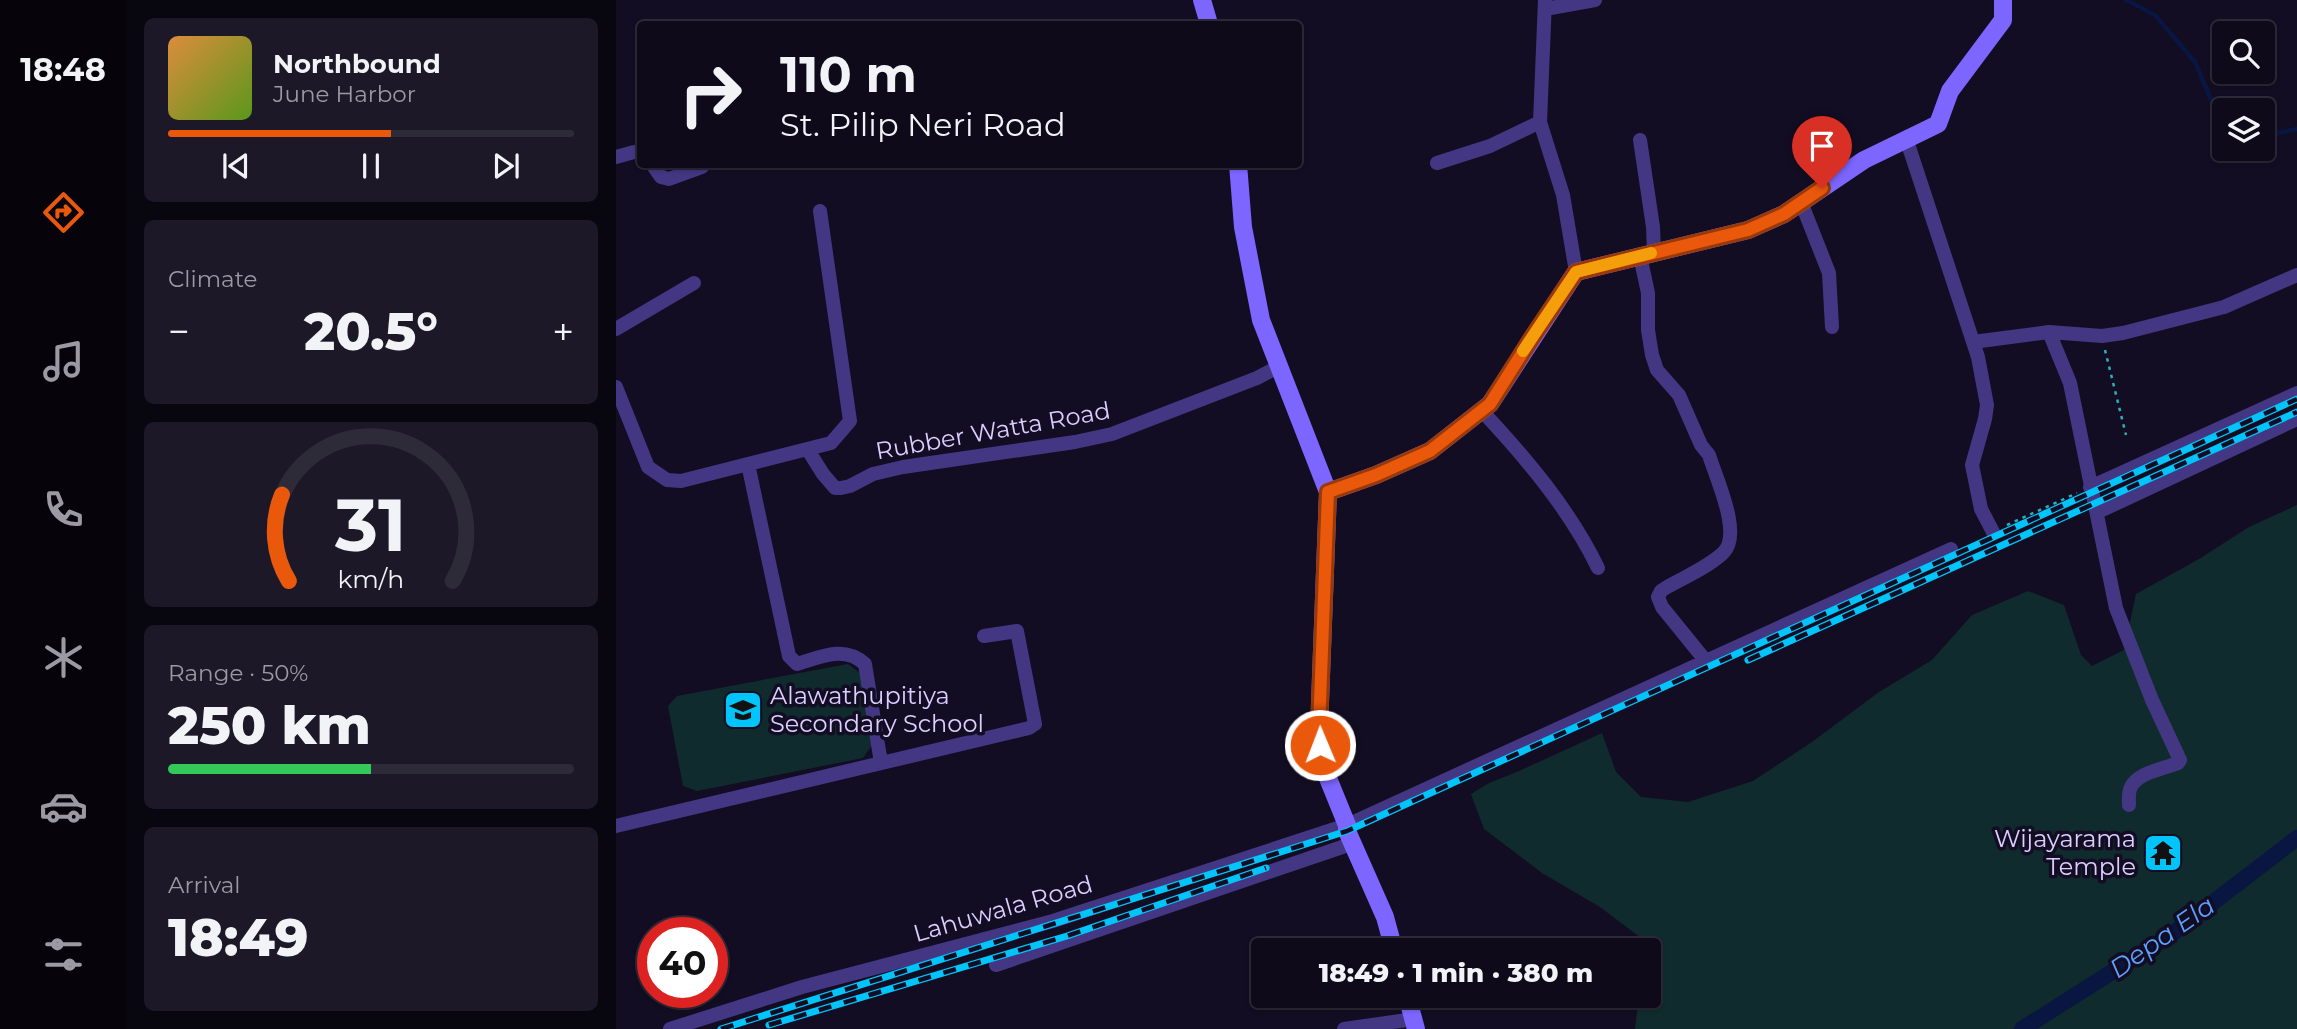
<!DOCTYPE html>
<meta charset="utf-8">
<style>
body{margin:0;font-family:Montserrat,sans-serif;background:#1c1827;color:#f1f3f6;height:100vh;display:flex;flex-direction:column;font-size:26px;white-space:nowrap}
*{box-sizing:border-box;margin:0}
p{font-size:23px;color:#9b9aa2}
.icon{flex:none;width:38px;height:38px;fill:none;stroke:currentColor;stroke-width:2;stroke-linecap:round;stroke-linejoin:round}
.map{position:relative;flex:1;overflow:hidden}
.panel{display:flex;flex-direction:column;gap:18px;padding:18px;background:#08060e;width:490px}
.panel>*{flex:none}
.banner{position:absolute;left:21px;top:21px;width:665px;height:147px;border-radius:7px;box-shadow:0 2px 5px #0004,0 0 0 2px #2e2b39;background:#0e0a1a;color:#f1f3f6;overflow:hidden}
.tools{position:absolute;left:1596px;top:21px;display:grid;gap:14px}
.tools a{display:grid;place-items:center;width:63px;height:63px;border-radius:7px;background:#0e0a1a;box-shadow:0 2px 5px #0004,0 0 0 2px #2e2b39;font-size:35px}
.speed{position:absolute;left:21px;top:917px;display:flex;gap:14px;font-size:35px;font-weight:700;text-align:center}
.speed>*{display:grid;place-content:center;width:91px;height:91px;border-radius:50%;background:#0e0a1a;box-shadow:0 2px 5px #0004,0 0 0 2px #2e2b39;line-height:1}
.speed .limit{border:10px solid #d22;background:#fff;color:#111}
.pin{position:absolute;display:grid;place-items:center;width:60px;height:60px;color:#fff;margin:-72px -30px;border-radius:50% 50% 50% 0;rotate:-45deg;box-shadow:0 0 7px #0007}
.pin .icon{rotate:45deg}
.me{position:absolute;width:77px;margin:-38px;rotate:359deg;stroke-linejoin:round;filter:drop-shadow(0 0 5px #0008)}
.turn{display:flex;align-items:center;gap:24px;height:147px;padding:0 28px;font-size:32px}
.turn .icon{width:91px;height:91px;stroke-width:2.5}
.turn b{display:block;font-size:49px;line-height:60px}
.big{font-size:52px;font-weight:800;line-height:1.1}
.panel .widget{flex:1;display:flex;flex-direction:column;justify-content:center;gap:10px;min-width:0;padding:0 24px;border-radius:10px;background:#1c1827}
.panel .dial{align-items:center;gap:0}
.dial svg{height:182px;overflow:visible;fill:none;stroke:#2e2b39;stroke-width:7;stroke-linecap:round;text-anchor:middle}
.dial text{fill:#f1f3f6;stroke:none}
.song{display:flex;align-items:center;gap:21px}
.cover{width:84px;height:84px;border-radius:10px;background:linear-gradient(135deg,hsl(30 70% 55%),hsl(90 70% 35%))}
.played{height:7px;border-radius:4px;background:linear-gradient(90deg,#ea580c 55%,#2e2b39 55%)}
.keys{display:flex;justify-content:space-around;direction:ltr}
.heat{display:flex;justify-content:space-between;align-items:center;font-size:38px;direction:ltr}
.charge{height:10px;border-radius:5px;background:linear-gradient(90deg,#34c759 50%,#2e2b39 0)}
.trip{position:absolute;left:635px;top:938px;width:410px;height:70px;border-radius:7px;background:#0e0a1a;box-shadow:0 2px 5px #0004,0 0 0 2px #2e2b39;font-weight:800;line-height:70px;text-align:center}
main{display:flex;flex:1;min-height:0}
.tab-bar{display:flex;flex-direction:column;width:126px;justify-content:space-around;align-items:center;background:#06040a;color:#9b9aa2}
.tab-bar .icon{width:49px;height:49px}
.tab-bar .active{color:#ea580c}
.tab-bar b{font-size:32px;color:#f1f3f6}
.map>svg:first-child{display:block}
.green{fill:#102b2d}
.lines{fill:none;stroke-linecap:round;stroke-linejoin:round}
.stream{stroke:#081641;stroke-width:4.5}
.canal{stroke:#081641;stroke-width:16}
.path{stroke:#2bafb7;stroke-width:2.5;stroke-dasharray:3.5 5;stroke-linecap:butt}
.street{stroke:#433783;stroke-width:14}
.secondary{stroke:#7c66ff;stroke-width:18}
.rail-casing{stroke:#00c4fa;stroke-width:7}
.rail{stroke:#130d23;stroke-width:4.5;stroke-dasharray:13;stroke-linecap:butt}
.route-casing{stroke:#983908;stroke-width:18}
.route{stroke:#ea580c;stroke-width:12}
.slow{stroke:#f59e0b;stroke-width:12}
.labels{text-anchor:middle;stroke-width:7;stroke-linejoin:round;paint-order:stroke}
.street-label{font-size:24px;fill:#dacfff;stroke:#130d23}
.poi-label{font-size:24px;fill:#dacfff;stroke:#130d23;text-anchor:start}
.water-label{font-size:26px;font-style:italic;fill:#5da1ff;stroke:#130d23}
</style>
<main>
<nav class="tab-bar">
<b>18:48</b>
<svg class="icon active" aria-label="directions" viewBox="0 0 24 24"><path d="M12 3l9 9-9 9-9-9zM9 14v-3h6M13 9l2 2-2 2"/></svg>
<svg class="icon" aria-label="music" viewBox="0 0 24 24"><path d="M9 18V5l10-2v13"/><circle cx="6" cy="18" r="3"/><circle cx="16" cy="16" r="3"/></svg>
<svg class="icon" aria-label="phone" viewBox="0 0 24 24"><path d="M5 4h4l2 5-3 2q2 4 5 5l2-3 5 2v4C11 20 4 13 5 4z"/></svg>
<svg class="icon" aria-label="climate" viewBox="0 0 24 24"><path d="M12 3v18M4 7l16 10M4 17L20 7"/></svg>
<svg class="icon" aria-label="car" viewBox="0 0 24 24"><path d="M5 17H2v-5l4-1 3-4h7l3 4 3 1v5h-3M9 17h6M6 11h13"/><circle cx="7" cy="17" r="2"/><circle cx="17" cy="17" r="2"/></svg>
<svg class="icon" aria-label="filters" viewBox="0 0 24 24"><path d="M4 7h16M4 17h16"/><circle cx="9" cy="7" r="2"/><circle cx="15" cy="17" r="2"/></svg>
</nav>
<section class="panel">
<div class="widget">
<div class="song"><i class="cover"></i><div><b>Northbound</b><p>June Harbor</p></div></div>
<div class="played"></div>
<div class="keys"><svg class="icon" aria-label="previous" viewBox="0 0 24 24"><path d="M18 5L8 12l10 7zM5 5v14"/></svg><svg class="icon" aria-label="pause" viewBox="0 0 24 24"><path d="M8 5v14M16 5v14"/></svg><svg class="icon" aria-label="next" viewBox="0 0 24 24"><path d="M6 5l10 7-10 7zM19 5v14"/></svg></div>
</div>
<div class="widget"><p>Climate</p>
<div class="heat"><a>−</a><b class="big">20.5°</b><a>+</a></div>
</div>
<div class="widget dial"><svg viewBox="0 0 100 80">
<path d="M14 69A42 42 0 1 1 86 69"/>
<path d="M14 69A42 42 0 0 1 11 31" stroke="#ea580c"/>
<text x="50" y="56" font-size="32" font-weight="700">31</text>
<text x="50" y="72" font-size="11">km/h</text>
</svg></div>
<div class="widget"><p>Range · 50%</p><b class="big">250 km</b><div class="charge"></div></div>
<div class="widget"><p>Arrival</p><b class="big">18:49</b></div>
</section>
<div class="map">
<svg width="1681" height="1029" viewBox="0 0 1681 1029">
<rect width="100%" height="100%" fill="#130d23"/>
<path class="green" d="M1681,505V1029H1019L1023,996H1032L1033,981L1040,970L1033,944L984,907L926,873L868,829L855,794L873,783L901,772L986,733L1000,772L1025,797L1072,802L1137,781L1196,742L1263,692L1316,660L1356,615L1412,591L1448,605L1465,655L1476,666L1508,650L1520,594L1583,559L1633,527Z
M232,664L244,673L256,745L247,758L81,791L67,786L52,706L61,696Z"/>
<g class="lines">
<path class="stream" d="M1510,0L1539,15L1579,62L1608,130
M1647,136L1681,129"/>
<path class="canal" d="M1406,1029L1556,934L1681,838"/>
<path class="path" d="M1489,350L1510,435
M1391,525L1461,493"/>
<path class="street" d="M929,0L924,122L947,195L960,272
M929,9L979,0
M1290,138L1362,357L1371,405L1369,419L1356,465L1365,509L1377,532
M1024,140L1037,227L1038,252
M0,157L18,152H24
M821,163L874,146L924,122
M36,164L45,177L53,179L86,167
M1185,202L1213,273L1216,327
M1024,256L1032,293V330L1036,355L1041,370L1063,395L1085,445L1093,455C1100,478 1127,535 1107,553C1092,567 1069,577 1051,587L1045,591L1042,597L1046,607L1089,660
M0,329L78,283
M1433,332L1454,383L1500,608L1536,700L1564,760L1562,763C1548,769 1522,772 1515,787C1512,792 1513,800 1513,805
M1357,342L1433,332L1486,336L1507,333L1608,307L1681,275
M0,387L32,467L51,480L65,481L215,443L234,421L204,211
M866,411C910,458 954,510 982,568
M192,450L207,474L219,488H225L234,486L257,474L287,467L459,442L496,434L641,378L664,366
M132,464L173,656L181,664C205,657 228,645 249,664L265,763
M1474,487L1681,393
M1482,512L1681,419
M0,826L413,728L419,724L401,631L368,636
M380,965L738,843
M54,1029L186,987L437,921L731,825L1335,549
M728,1029L798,1019"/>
<path class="secondary" d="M586,0L593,24
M622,164L627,227L645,320L712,492L703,729L705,761L731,825V831L769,917L778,950
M712,492L760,475L814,451L874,404L960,272L1132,230L1168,214L1248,160L1322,124L1334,91L1387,20V0
M791,996L800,1029"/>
<g class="rail-casing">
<path id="rail" d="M1132,660L1681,412
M153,1025L451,936L650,868
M105,1029L731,831L1681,399"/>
</g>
<use href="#rail" class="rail"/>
</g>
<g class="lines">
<g class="route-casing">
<path id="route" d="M704,745L703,729L712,492L760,475L814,451L874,404L917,336L960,272L1132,230L1168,214L1206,188"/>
</g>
<use href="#route" class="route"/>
<path class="slow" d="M907,351L960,272L1035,253"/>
</g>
<defs>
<g id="school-square" transform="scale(2.0125)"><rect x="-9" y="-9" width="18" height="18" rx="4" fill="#00c4fa" stroke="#130d23"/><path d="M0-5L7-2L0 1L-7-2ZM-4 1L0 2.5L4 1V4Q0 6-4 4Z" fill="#111"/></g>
<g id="temple-square" transform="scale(2.0125)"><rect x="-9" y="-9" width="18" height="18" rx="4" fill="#00c4fa" stroke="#130d23"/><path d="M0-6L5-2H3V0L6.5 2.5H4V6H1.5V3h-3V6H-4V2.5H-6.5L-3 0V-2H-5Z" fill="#111"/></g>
</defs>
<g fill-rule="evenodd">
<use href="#school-square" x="127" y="710"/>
<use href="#temple-square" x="1547" y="853"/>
</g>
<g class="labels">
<g class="street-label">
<text transform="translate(377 431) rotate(-10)" y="8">Rubber Watta Road</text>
<text transform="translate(387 909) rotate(-16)" y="8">Lahuwala Road</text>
</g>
<g class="poi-label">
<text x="154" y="704">Alawathupitiya<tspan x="154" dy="28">Secondary School</tspan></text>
<text x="1520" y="847" text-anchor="end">Wijayarama<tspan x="1520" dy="28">Temple</tspan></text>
</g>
<g class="water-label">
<text transform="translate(1546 937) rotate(-35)" y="9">Depa Ela</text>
</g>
</g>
</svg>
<div class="tools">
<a><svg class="icon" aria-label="search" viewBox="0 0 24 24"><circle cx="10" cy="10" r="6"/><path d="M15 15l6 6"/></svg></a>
<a><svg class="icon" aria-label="layers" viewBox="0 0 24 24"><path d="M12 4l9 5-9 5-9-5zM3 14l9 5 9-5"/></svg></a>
</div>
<div class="speed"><div class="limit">40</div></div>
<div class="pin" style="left:1206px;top:188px;background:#d93025"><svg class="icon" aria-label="arrive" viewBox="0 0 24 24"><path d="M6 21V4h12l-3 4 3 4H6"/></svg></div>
<svg class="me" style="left:704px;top:745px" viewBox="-20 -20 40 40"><circle r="17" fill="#ea580c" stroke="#fff" stroke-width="3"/><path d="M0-11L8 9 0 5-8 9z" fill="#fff"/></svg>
<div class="trip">18:49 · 1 min · 380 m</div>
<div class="banner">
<div class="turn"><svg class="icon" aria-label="right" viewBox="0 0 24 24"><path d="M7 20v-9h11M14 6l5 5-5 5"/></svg><div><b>110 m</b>St. Pilip Neri Road</div></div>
</div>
</div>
</main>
